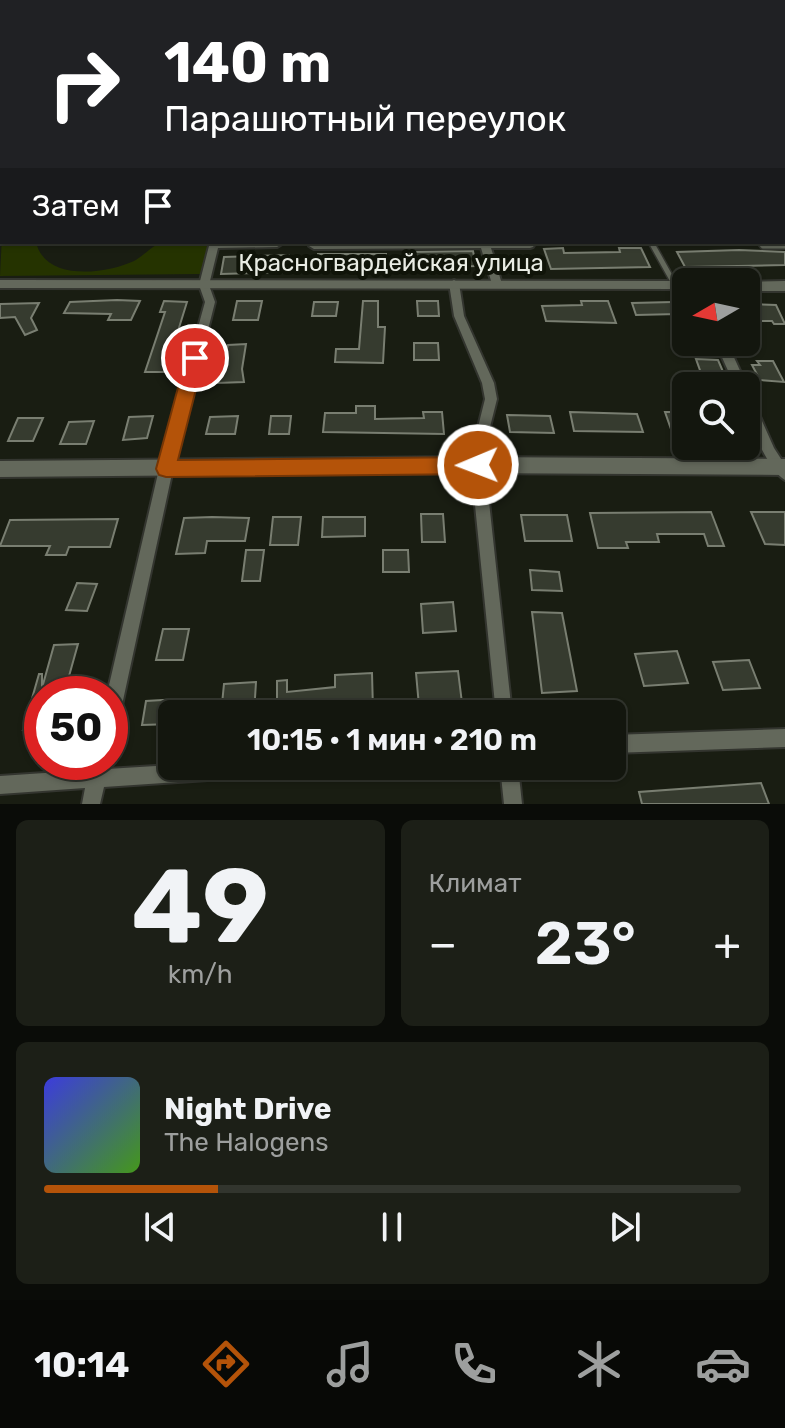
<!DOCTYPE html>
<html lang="ru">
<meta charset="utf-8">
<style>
body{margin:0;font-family:Rubik,sans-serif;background:#1c1f17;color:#f1f3f6;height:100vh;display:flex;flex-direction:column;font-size:30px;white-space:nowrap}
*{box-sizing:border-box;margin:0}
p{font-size:26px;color:#9d9f9e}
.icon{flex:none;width:44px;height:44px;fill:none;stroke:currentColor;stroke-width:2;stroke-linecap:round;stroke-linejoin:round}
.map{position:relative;height:804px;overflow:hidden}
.sheet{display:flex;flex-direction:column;gap:16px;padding:16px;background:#0a0c08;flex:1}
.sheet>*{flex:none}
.top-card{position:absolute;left:0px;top:0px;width:786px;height:244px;box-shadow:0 2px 6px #0004,0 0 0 2px #32352e;background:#202124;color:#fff;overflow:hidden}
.needle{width:52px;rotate:261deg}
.fabs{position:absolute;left:672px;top:268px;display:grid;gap:16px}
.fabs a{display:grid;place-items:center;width:88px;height:88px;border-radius:12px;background:#13160e;box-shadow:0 2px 6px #0004,0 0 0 2px #32352e;font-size:40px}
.speed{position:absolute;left:24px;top:676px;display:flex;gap:16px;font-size:40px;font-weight:700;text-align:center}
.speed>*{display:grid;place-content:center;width:104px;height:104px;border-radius:50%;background:#13160e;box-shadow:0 2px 6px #0004,0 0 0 2px #32352e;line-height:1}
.speed .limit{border:12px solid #d22;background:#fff;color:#111}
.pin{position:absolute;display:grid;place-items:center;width:68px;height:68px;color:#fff;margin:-34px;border:4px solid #fff;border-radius:50%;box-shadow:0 2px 8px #0007}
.me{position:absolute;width:88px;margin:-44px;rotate:269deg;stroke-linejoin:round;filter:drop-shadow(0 0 6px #0008)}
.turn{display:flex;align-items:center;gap:28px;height:168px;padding:0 32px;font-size:36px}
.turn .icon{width:104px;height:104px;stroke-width:2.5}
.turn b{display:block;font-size:56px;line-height:68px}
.then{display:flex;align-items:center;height:76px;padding:0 32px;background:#0003;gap:16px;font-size:30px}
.big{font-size:60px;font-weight:600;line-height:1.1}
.sheet .tile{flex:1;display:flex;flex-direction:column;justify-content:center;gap:12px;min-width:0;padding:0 28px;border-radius:12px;background:#1c1f17}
.sheet .dial{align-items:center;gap:0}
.dial b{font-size:104px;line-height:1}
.song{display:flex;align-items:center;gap:24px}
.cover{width:96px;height:96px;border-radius:12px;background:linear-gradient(135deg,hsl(240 70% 55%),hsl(100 70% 35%))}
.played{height:8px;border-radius:4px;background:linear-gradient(90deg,#b45309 25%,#32352e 25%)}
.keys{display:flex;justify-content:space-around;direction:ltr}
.heat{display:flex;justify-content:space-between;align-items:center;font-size:44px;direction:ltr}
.sheet .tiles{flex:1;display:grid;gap:16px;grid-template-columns:1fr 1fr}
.tile:last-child{grid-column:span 2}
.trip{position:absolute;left:158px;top:700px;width:468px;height:80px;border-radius:12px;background:#13160e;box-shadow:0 2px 6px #0004,0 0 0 2px #32352e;font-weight:600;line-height:80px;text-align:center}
.tab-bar{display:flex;height:128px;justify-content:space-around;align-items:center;background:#080906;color:#9d9f9e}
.tab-bar .icon{width:56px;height:56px}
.tab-bar .selected{color:#b45309}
.tab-bar b{font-size:36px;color:#f1f3f6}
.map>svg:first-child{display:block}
.green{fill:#253300}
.building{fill:#363b2f;stroke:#797e71;stroke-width:2}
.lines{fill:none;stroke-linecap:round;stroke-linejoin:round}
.service-casing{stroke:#33352f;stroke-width:8}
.minor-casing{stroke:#33352f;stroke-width:4}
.tertiary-casing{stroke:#33352f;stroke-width:4}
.secondary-casing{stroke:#33352f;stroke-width:4}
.service{stroke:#63685b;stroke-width:5}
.minor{fill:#63685b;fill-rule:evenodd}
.tertiary{fill:#63685b;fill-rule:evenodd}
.secondary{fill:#63685b;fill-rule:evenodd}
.route{fill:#b45309;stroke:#753606;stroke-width:2}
.labels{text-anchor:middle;stroke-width:8;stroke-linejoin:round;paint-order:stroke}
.street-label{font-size:24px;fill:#e9ece4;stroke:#101409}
</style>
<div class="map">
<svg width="785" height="804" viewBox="0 0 785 804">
<rect width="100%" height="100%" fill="#191d12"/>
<path class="green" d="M2,235V242H36C45,282 106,274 134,261C143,256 151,247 160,243C172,238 196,242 210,242L201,274L0,276Z"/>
<path class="building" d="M563,248L564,253L620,252L619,248H641L650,267L551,269L544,249Z
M739,250L785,252V265L685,267L677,252Z
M473,251L476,266L411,268L409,252Z
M318,254H386V270H316Z
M289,255L288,272L221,274L224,257Z
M117,300L140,301L131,320H108L111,314L64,313L70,302Z
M164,301L187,302L178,331H181L170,372H145L165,312H160Z
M237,301H262L258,320H233Z
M363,301H378V327H385L383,363L335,362L336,349H359Z
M417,301H438L439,316H418Z
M581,301H608L616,323L546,321L542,306L582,305Z
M314,302H338L336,316H312Z
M673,302H686V333L678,314L636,315L632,303Z
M39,303L31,318L37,330L25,335L15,317L0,318V304Z
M746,304L776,305L785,324H774L772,321H746Z
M414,343H438L439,360H414Z
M246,344L242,369L244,382L217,383L228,345Z
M696,359L718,360L724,374L701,373Z
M757,361H773L784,382L760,380L752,365H760Z
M356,406H375V419L424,418L423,412H442L444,434L323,432L325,413H356Z
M570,412L637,414L643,432L574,431Z
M665,412H686V432H672Z
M507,415L550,416L554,433L510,432Z
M153,416L147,438L123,440L129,417Z
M238,416L235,434H206L210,417Z
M271,416H291L289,434H269Z
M18,418H43L33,441H8Z
M94,421L86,444H60L69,422Z
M711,512L724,546H708L704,534H657L659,542H626L628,548H598L590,513Z
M751,512H785V545L765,544Z
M421,514H443L445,542H422Z
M521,515H567L572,541H525Z
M212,517L249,518L245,541H207L205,553L176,554L184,518Z
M273,517H301L298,545H270Z
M323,517H365V536L322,537Z
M118,519L110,547H69L66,555H46L50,546H0L10,520Z
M246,550H264L260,581H242Z
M383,550H408L409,572H383Z
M530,570L559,572L562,591L532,590Z
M77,583L97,584L87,611L66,610Z
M453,602L456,631L423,633L421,604Z
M532,612L562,613L577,691L542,693Z
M163,629H189L183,660H156Z
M78,644L64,694H42V729L23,730L39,674H42V688L54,645Z
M677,651L688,683L644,686L635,654Z
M749,660L760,688L723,690L713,662Z
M458,671L462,703L419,706L416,673Z
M372,673L373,710L277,714V681L287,680V692L335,687V675Z
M256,682L254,714H221L224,684Z
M179,699L176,714H172V724L142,725L146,701Z
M761,783L769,804H642L639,792Z"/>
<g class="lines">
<g class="service-casing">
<path id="service" d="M651,242L675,285
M760,242L763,246H785"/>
</g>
<g class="minor-casing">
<path id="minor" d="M342,0H348V2H342Z
M531,0H537L538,2H532Z
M784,16H785L784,21Z
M0,21H2V25H0Z
M210,242H280L282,244L277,247L218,248L209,285L215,302L173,469L119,719L116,725L110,728V694H107L159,469L205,302L199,285Z
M536,242L533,247L530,248H491L502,284L497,287L492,284L481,248L314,249L309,246L314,243Z
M454,280L459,283L464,316L494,383L497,399L484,451L485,465L512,714H496L471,465L472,451L485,399L482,383L454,316L449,283Z
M715,342H727L747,386L746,388V386H735Z
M746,392L750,394L774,448L785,465V480C770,472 751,429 746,412C745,406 746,399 746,392Z
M785,729V747L612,753V735Z
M91,762H109L107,769L172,765L293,766L290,772L284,775L104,787L100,804H82L85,788L0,794V776L89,770Z
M500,766H518L522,804H504Z"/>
</g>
<g class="tertiary-casing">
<path id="tertiary" d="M146,0H154L145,2Z
M784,69H785V75H784Z
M0,75H2V81H0Z
M2,209V219L0,220V210Z
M0,280L686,281L691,282H686V289L0,288Z
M785,281V291H746L744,282Z"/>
</g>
<g class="secondary-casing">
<path id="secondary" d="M749,0H766L768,2H751Z
M784,3H785V9H784Z
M478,457L785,459V475L478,473L0,477V461Z"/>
</g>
<use href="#service" class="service"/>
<use href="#minor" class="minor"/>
<use href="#tertiary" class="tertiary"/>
<use href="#secondary" class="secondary"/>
</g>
<path class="route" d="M195,351L204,358L178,460L478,457L485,459L488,465L485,471L478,474L166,477L159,475L156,469L186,358Z"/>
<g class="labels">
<g class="street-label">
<text x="391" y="271">Красногвардейская улица</text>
</g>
</g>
</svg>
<div class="fabs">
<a><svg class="needle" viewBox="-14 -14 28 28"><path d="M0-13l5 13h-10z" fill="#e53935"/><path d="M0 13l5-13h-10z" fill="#9d9f9e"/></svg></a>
<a><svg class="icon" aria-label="search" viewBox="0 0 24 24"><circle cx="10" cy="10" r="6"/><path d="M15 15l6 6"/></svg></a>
</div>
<div class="speed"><div class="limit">50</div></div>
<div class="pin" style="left:195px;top:358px;background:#d93025"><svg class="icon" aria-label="arrive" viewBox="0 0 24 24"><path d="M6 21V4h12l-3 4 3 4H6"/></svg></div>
<svg class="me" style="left:478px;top:465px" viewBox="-20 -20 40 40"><circle r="17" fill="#b45309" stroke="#fff" stroke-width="3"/><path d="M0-11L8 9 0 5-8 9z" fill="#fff"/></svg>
<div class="trip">10:15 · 1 мин · 210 m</div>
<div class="top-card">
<div class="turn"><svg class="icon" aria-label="right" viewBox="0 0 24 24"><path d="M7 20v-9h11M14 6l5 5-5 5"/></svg><div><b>140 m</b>Парашютный переулок</div></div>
<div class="then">Затем<svg class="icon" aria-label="arrive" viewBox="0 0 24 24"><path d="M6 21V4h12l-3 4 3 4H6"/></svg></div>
</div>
</div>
<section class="sheet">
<div class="tiles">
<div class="tile dial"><b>49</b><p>km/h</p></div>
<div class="tile"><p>Климат</p>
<div class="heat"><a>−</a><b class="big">23°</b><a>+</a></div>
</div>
<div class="tile">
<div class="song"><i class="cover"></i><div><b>Night Drive</b><p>The Halogens</p></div></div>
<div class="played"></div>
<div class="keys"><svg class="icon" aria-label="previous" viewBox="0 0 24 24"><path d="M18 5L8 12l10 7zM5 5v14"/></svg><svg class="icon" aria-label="pause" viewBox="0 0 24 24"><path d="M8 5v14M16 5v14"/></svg><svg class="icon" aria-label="next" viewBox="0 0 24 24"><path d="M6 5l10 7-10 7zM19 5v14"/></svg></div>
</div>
</div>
</section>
<nav class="tab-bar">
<b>10:14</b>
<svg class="icon selected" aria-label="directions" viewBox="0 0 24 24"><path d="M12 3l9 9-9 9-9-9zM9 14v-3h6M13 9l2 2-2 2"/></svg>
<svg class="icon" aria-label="music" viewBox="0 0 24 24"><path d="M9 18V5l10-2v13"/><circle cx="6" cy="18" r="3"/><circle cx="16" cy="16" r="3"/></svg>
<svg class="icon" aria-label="phone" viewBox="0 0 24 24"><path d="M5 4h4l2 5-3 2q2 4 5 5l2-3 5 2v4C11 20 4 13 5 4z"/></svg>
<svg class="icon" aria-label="climate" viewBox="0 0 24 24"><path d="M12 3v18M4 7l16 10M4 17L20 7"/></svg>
<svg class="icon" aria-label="car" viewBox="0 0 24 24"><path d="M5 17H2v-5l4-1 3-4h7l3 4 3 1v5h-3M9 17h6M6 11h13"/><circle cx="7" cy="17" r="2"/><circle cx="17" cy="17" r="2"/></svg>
</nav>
